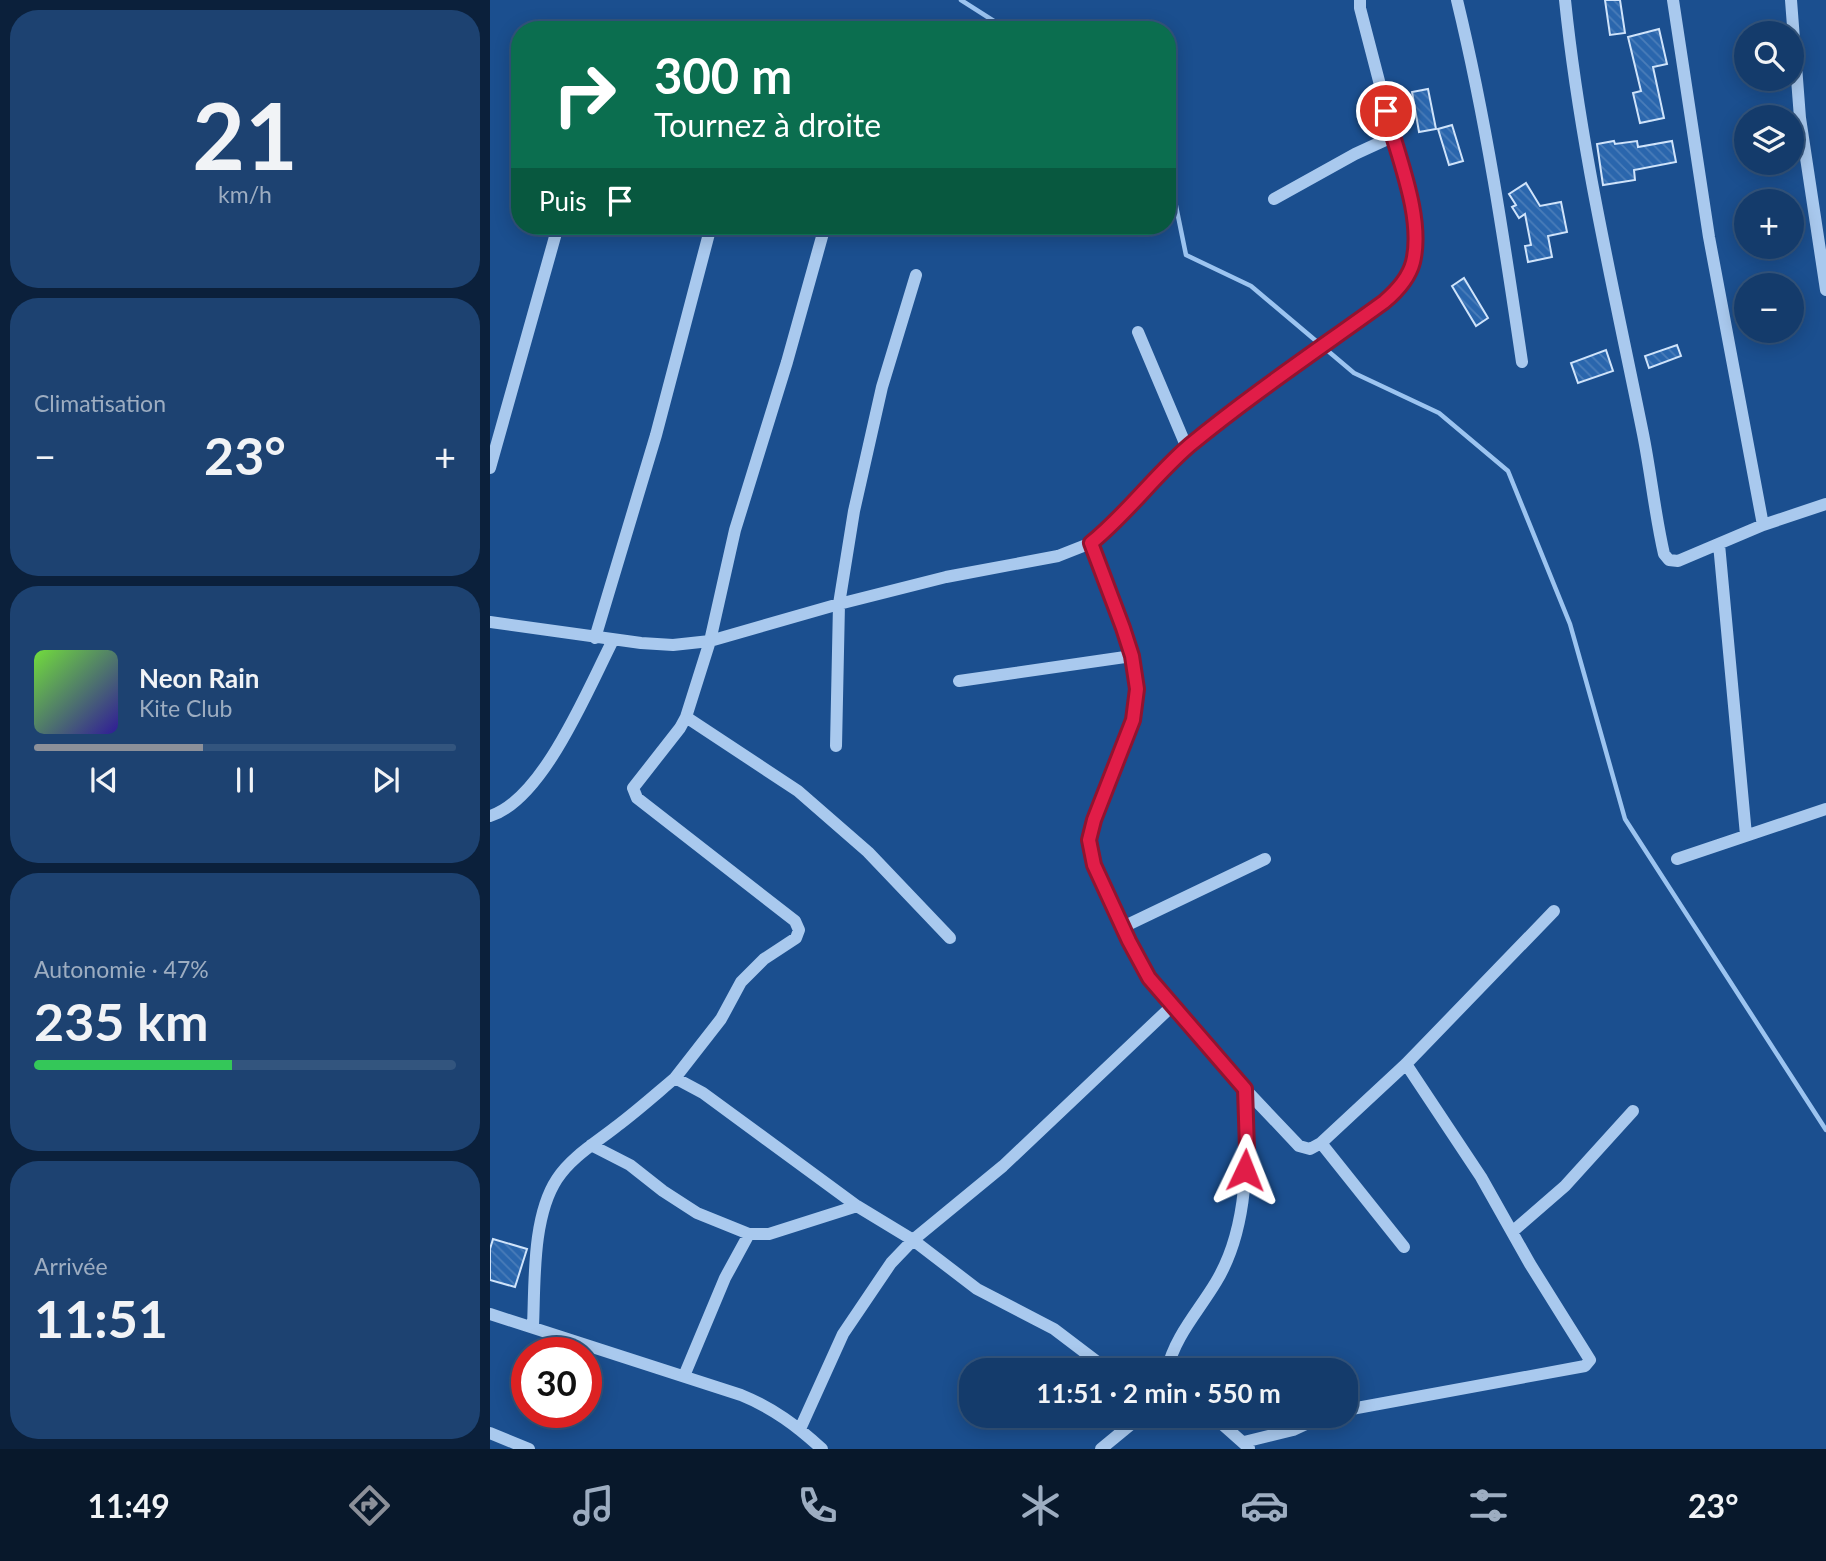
<!DOCTYPE html>
<html lang="fr">
<meta charset="utf-8">
<style>
body{margin:0;font-family:Lato,sans-serif;background:#1d4271;color:#f1f3f6;height:100vh;display:flex;flex-direction:column;font-size:26px;white-space:nowrap}
*{box-sizing:border-box;margin:0}
p{font-size:23px;color:#9dadc1}
.icon{flex:none;width:38px;height:38px;fill:none;stroke:currentColor;stroke-width:2;stroke-linecap:round;stroke-linejoin:round}
.map{position:relative;flex:1;overflow:hidden}
.details{display:flex;flex-direction:column;gap:10px;padding:10px;background:#0b203b;width:490px}
.details>*{flex:none}
.guide{position:absolute;left:21px;top:21px;width:665px;height:214px;border-radius:28px;box-shadow:0 4px 18px #0003,0 0 0 2px #33557e;background:#0b6e4f;color:#fff;overflow:hidden}
.fabs{position:absolute;left:1244px;top:21px;display:grid;gap:14px}
.fabs a{display:grid;place-items:center;width:70px;height:70px;border-radius:50%;background:#143b6b;box-shadow:0 4px 18px #0003,0 0 0 2px #33557e;font-size:35px}
.speed{position:absolute;left:21px;top:1337px;display:flex;gap:14px;font-size:35px;font-weight:700;text-align:center}
.speed>*{display:grid;place-content:center;width:91px;height:91px;border-radius:50%;background:#143b6b;box-shadow:0 4px 18px #0003,0 0 0 2px #33557e;line-height:1}
.speed .limit{border:10px solid #d22;background:#fff;color:#111}
.pin{position:absolute;display:grid;place-items:center;width:60px;height:60px;color:#fff;margin:-30px;border:4px solid #fff;border-radius:50%;box-shadow:0 2px 7px #0007}
.me{position:absolute;width:77px;margin:-38px;rotate:2deg;stroke-linejoin:round;filter:drop-shadow(0 0 5px #0008)}
.turn{display:flex;align-items:center;gap:24px;height:147px;padding:0 28px;font-size:32px}
.turn .icon{width:91px;height:91px;stroke-width:2.5}
.turn b{display:block;font-size:49px;line-height:60px}
.then{display:flex;align-items:center;height:66px;padding:0 28px;background:#0003;gap:14px;font-size:26px}
.big{font-size:52px;font-weight:700;line-height:1.1}
.details .widget{flex:1;display:flex;flex-direction:column;justify-content:center;gap:10px;min-width:0;padding:0 24px;border-radius:28px;background:#1d4271}
.details .dial{align-items:center;gap:0}
.dial b{font-size:91px;line-height:1}
.song{display:flex;align-items:center;gap:21px}
.cover{width:84px;height:84px;border-radius:10px;background:linear-gradient(135deg,hsl(100 70% 55%),hsl(250 70% 35%))}
.played{height:7px;border-radius:4px;background:linear-gradient(90deg,#8c9099 40%,#33557e 40%)}
.keys{display:flex;justify-content:space-around;direction:ltr}
.heat{display:flex;justify-content:space-between;align-items:center;font-size:38px;direction:ltr}
.charge{height:10px;border-radius:5px;background:linear-gradient(90deg,#34c759 47%,#33557e 0)}
.trip{position:absolute;left:469px;top:1358px;width:399px;height:70px;border-radius:28px;background:#143b6b;box-shadow:0 4px 18px #0003,0 0 0 2px #33557e;font-weight:700;line-height:70px;text-align:center}
.dock{display:flex;height:112px;justify-content:space-around;align-items:center;background:#08182b;color:#9dadc1}
.dock .icon{width:49px;height:49px}
.dock .current{color:#8c9099}
.dock b{font-size:32px;color:#f1f3f6}
main{display:flex;flex:1;min-height:0}
.map>svg:first-child{display:block}
.lines{fill:none;stroke-linecap:round;stroke-linejoin:round}
.stream{stroke:#9cc4f0;stroke-width:4.5}
.building{fill:url(#building-back-hatch);stroke:#cfe3fa;stroke-width:2}
.minor{stroke:#a9c9ee;stroke-width:12}
.route-casing{stroke:#92132f;stroke-width:18}
.route{stroke:#e11d48;stroke-width:12}
</style>
<main>
<section class="details">
<div class="widget dial"><b>21</b><p>km/h</p></div>
<div class="widget"><p>Climatisation</p>
<div class="heat"><a>−</a><b class="big">23°</b><a>+</a></div>
</div>
<div class="widget">
<div class="song"><i class="cover"></i><div><b>Neon Rain</b><p>Kite Club</p></div></div>
<div class="played"></div>
<div class="keys"><svg class="icon" aria-label="previous" viewBox="0 0 24 24"><path d="M18 5L8 12l10 7zM5 5v14"/></svg><svg class="icon" aria-label="pause" viewBox="0 0 24 24"><path d="M8 5v14M16 5v14"/></svg><svg class="icon" aria-label="next" viewBox="0 0 24 24"><path d="M6 5l10 7-10 7zM19 5v14"/></svg></div>
</div>
<div class="widget"><p>Autonomie · 47%</p><b class="big">235 km</b><div class="charge"></div></div>
<div class="widget"><p>Arrivée</p><b class="big">11:51</b></div>
</section>
<div class="map">
<svg width="1336" height="1449" viewBox="0 0 1336 1449">
<defs>
<pattern id="building-back-hatch" width="6" height="6" patternUnits="userSpaceOnUse" patternTransform="scale(1.75)"><rect width="6" height="6" fill="#2a66ad"/><path d="M-1 5l2 2M0 0l6 6M5-1l2 2" fill="none" stroke="#4a7db9"/></pattern>
</defs>
<rect width="100%" height="100%" fill="#1b4f8f"/>
<g class="lines">
<path class="stream" d="M471,0L518,30
M677,162L696,255L761,286L864,373L949,413L1018,471L1080,624L1135,819L1336,1130"/>
</g>
<path class="building" d="M1115,0H1130L1135,33L1120,35Z
M1169,29L1177,64L1163,67L1174,118L1150,123L1143,93L1151,91L1138,37Z
M938,89L946,129L929,132L922,92Z
M962,125L973,161L959,165L948,129Z
M1124,141L1125,144L1147,141L1148,147L1182,141L1186,162L1144,170L1145,180L1113,185L1107,144Z
M1036,183L1050,206L1071,202L1077,232L1058,236L1062,257L1038,262L1035,246L1041,245L1035,214L1029,218L1022,207L1026,205L1019,194Z
M974,278L998,318L986,326L962,286Z
M1187,345L1191,356L1159,368L1155,356Z
M1116,350L1123,371L1088,383L1081,363Z
M3,1239L37,1249L25,1287L0,1280V1249Z"/>
<g class="lines">
<path class="minor" d="M967,0C996,119 1014,240 1032,362
M1075,0C1090,147 1124,290 1153,434C1161,474 1165,515 1174,554L1179,560L1188,561L1273,525L1336,504
M1183,0L1219,237L1273,525
M1301,0L1310,118L1336,290
M784,199L865,154L902,137
M648,332L697,448
M0,468L68,226
M601,543L633,627L642,656L647,689L643,720L604,819L599,840L604,865L639,941L659,978L755,1089L809,1146L820,1149L831,1143L916,1064L1064,911
M1229,544L1256,835
M0,622L151,643L183,645L220,641L349,604L456,577L568,556L601,543L630,517L697,448L750,406L903,294L911,285L923,264L926,232L921,204L870,8V0
M105,638L166,435L221,226
M469,681L642,656
M196,717L308,791L378,852L460,938
M346,746L349,604L364,511L392,387L426,275
M0,816C53,800 98,689 123,640
M1187,859L1336,809
M633,927L775,859
M185,1078L231,1019L251,982L274,959L306,938L309,930L305,921L147,798L143,788L190,728L196,717L220,641L245,530L297,362L335,226
M831,1143L914,1247
M101,1145L140,1165L173,1191L207,1213L259,1234H279L367,1206
M1022,1232L1075,1186L1143,1111
M0,1314L251,1395C283,1408 307,1426 332,1449
M43,1326C45,1282 42,1217 67,1179C81,1157 107,1142 127,1126C147,1111 166,1094 185,1078L213,1093L367,1206L423,1240L487,1289L564,1329L618,1370
M677,1370C685,1336 708,1312 726,1282C760,1226 757,1153 755,1089
M194,1376L235,1278L259,1234
M856,1410L1095,1366L1100,1360L1040,1264L991,1177L916,1064
M723,1416L759,1448
M310,1429L353,1334L401,1263L423,1240L513,1166L682,1006
M0,1433L39,1449
M754,1442L803,1430L833,1416
M611,1449L651,1416"/>
</g>
<g class="lines">
<g class="route-casing">
<path id="route" d="M755,1170L757,1149L755,1089L659,978L639,941L604,865L599,840L604,820L643,720L647,689L642,656L633,628L601,543C637,514 665,475 700,445C762,394 829,349 894,302C907,291 919,278 923,262C934,217 907,155 896,111"/>
</g>
<use href="#route" class="route"/>
</g>
</svg>
<div class="fabs">
<a><svg class="icon" aria-label="search" viewBox="0 0 24 24"><circle cx="10" cy="10" r="6"/><path d="M15 15l6 6"/></svg></a>
<a><svg class="icon" aria-label="layers" viewBox="0 0 24 24"><path d="M12 4l9 5-9 5-9-5zM3 14l9 5 9-5"/></svg></a>
<a>+</a>
<a>−</a>
</div>
<div class="speed"><div class="limit">30</div></div>
<div class="pin" style="left:896px;top:111px;background:#d93025"><svg class="icon" aria-label="arrive" viewBox="0 0 24 24"><path d="M6 21V4h12l-3 4 3 4H6"/></svg></div>
<svg class="me" style="left:755px;top:1170px" viewBox="-20 -20 40 40"><path d="M0-17L14 15 0 8-14 15z" fill="#e11d48" stroke="#fff" stroke-width="4"/></svg>
<div class="trip">11:51 · 2 min · 550 m</div>
<div class="guide">
<div class="turn"><svg class="icon" aria-label="right" viewBox="0 0 24 24"><path d="M7 20v-9h11M14 6l5 5-5 5"/></svg><div><b>300 m</b>Tournez à droite</div></div>
<div class="then">Puis<svg class="icon" aria-label="arrive" viewBox="0 0 24 24"><path d="M6 21V4h12l-3 4 3 4H6"/></svg></div>
</div>
</div>
</main>
<nav class="dock">
<b>11:49</b>
<svg class="icon current" aria-label="directions" viewBox="0 0 24 24"><path d="M12 3l9 9-9 9-9-9zM9 14v-3h6M13 9l2 2-2 2"/></svg>
<svg class="icon" aria-label="music" viewBox="0 0 24 24"><path d="M9 18V5l10-2v13"/><circle cx="6" cy="18" r="3"/><circle cx="16" cy="16" r="3"/></svg>
<svg class="icon" aria-label="phone" viewBox="0 0 24 24"><path d="M5 4h4l2 5-3 2q2 4 5 5l2-3 5 2v4C11 20 4 13 5 4z"/></svg>
<svg class="icon" aria-label="climate" viewBox="0 0 24 24"><path d="M12 3v18M4 7l16 10M4 17L20 7"/></svg>
<svg class="icon" aria-label="car" viewBox="0 0 24 24"><path d="M5 17H2v-5l4-1 3-4h7l3 4 3 1v5h-3M9 17h6M6 11h13"/><circle cx="7" cy="17" r="2"/><circle cx="17" cy="17" r="2"/></svg>
<svg class="icon" aria-label="filters" viewBox="0 0 24 24"><path d="M4 7h16M4 17h16"/><circle cx="9" cy="7" r="2"/><circle cx="15" cy="17" r="2"/></svg>
<b>23°</b>
</nav>
